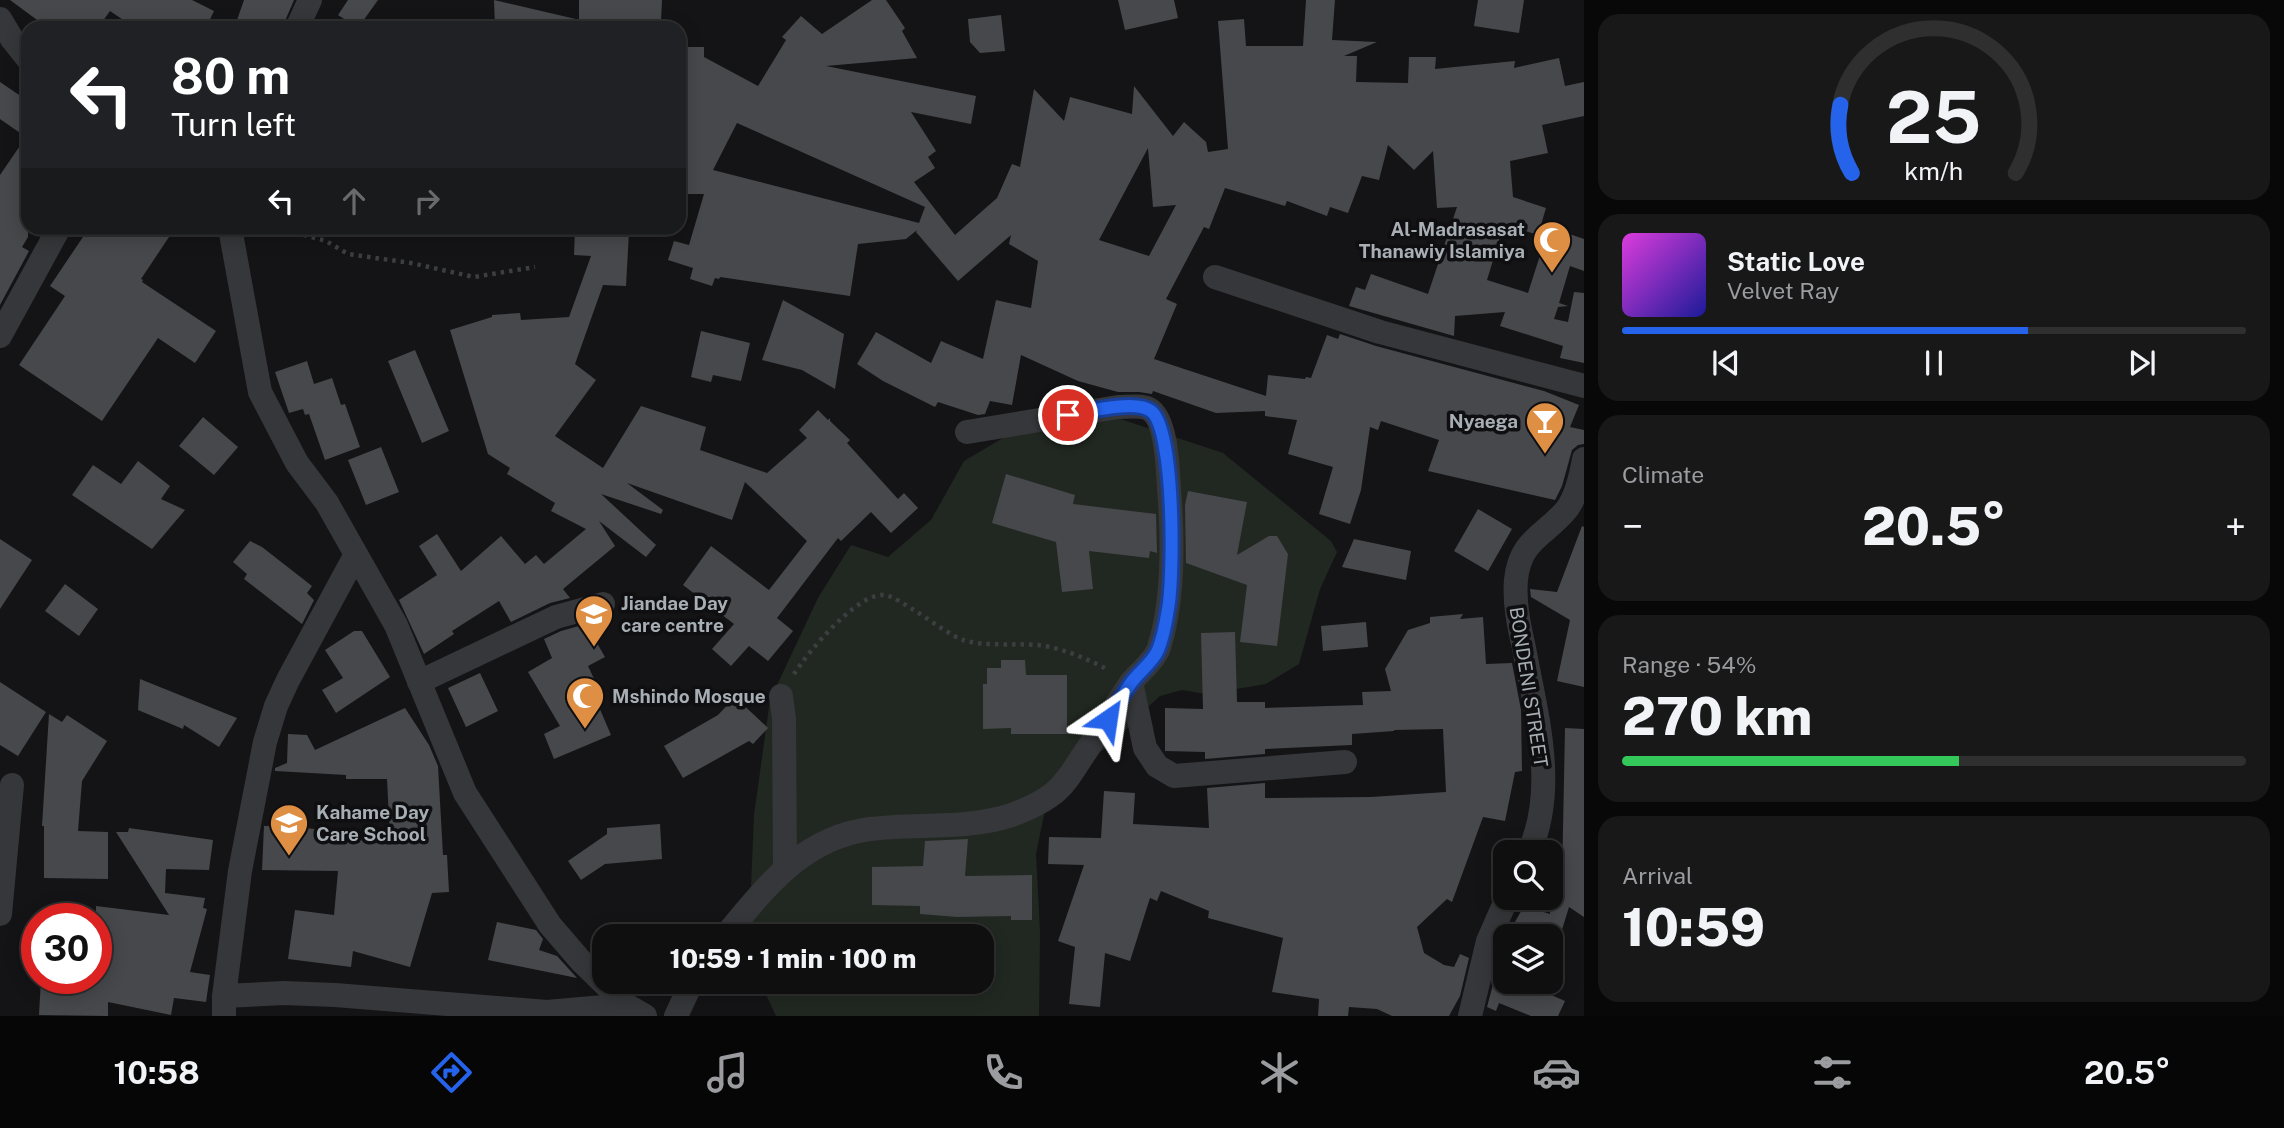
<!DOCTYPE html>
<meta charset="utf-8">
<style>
body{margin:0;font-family:"Public Sans",sans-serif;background:#181819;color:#f1f3f6;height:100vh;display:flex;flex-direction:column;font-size:26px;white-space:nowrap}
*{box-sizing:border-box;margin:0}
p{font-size:23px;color:#9b9c9f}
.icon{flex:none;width:38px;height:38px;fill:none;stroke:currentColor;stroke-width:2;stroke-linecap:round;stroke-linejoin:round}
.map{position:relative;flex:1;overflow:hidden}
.drawer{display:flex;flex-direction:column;gap:14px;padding:14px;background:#080809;width:700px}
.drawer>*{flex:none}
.hud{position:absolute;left:21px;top:21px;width:665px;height:214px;border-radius:21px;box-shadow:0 4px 18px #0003,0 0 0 2px #2f2f30;background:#202124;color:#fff;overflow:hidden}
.buttons{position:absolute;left:1493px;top:840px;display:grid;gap:14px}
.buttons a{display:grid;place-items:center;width:70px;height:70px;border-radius:14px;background:#0f0f10;box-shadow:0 4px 18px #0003,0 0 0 2px #2f2f30;font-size:35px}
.speed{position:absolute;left:21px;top:903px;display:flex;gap:14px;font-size:35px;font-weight:700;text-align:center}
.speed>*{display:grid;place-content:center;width:91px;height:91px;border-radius:50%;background:#0f0f10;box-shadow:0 4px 18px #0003,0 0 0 2px #2f2f30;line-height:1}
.speed .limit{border:10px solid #d22;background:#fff;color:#111}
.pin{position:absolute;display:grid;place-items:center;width:60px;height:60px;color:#fff;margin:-30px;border:4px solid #fff;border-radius:50%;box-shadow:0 2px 7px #0007}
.me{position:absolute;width:77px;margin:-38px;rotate:32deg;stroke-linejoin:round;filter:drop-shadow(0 0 5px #0008)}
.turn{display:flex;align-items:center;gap:24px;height:147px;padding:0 35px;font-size:32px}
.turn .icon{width:91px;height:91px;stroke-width:2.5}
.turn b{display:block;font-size:49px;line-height:60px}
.lanes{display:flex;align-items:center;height:66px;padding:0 35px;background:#0003;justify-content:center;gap:35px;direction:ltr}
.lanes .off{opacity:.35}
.big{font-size:52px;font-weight:800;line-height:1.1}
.drawer .widget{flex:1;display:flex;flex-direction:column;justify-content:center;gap:10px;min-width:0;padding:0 24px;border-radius:21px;background:#181819}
.drawer .dial{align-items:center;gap:0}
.dial svg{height:182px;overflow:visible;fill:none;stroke:#2f2f30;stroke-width:7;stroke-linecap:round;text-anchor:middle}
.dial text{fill:#f1f3f6;stroke:none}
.song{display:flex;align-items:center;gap:21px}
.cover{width:84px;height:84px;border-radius:10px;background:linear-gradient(135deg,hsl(300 70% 55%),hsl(240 70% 35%))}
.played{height:7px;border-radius:4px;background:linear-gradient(90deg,#2563eb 65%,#2f2f30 65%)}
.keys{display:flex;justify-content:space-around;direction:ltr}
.heat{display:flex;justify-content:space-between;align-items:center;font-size:38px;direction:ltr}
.charge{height:10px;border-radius:5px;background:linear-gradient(90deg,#34c759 54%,#2f2f30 0)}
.trip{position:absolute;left:592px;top:924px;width:402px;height:70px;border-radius:21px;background:#0f0f10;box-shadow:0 4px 18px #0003,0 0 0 2px #2f2f30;font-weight:800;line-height:70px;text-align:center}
.tab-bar{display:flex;height:112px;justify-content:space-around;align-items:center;background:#060606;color:#9b9c9f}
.tab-bar .icon{width:49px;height:49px}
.tab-bar .active{color:#2563eb}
.tab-bar b{font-size:32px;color:#f1f3f6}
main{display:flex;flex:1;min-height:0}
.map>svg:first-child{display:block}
.green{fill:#212821}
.building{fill:#46484b;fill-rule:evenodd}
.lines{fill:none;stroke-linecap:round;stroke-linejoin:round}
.path{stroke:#3c3e41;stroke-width:4.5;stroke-dasharray:3.5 5;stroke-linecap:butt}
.minor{stroke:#36373a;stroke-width:24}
.route-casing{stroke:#184099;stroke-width:18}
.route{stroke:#2563eb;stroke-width:12}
.labels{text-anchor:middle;stroke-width:7;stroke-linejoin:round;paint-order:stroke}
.poi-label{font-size:19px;font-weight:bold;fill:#a7aeb4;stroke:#0f0f11;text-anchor:start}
.street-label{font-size:19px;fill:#a7aeb4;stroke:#0f0f11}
</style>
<main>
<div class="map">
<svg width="1584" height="1016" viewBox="0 0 1584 1016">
<rect width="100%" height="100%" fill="#141416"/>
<path class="green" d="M1066,401L1223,453L1331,541L1337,552L1320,589L1299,664L1266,684L1206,694L1182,690L1160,696L1140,714L1117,740L1086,762L1045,810L1036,854L1040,932L1039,1016H776L760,982H982V936H749L754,815L770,700L818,598L851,545L888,557L931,520L964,461Z"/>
<path class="building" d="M10,0H192L214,11L206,28H135L110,11L98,28H48Z
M244,0H294L282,28H251L237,20Z
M348,0H378L358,28L338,15Z
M494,0L580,20L579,28H495Z
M579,0H662L661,21L579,19Z
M872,0H886L905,28L902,31L917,58L826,66L976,96L971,124L911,112L936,151L928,157L935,168L914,182L955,235L997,198L1012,164L1020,167L1034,89L1064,121L1070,97L1132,114L1134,86L1173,136L1184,122L1206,142L1208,152L1228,149L1218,21L1244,19L1246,46H1303L1306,0H1335L1332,40L1377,42L1344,56H1357L1356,82L1408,83L1409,57H1436L1435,69L1515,61L1514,68L1559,58L1565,86L1584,82V116L1542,125L1548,153L1510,161L1513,197L1546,208L1538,235L1504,224L1487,280L1528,293L1549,227L1584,239V271L1570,266L1559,303L1568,306L1558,307L1554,319L1568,322L1574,292L1584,293V363L1560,358L1563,346L1500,326L1505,312L1455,316L1454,336L1349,306L1356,287L1365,290L1371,274L1428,294L1457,207L1437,208L1433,151L1414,170L1388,145L1379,180L1362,176L1348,213L1330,207L1327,216L1287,201L1285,206L1225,188L1209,229L1204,227L1166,299L1177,304L1154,359L1266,396L1268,375L1305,379L1306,377L1311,378L1327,335L1338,339L1340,334L1376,346L1544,391L1579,405L1570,427L1584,430V444L1578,445L1572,450L1562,486L1555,500L1428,471L1439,440L1381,421L1378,430L1370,427L1361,490L1350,524L1319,514L1333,467L1288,454L1297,420L1265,416V411L1216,413L1153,391L1152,394L1139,392H1118L1078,381L1021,355L1012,405L990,401L985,414L978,415L938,402L935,407L883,381L857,364L876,332L931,363L941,341L983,359L996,300L1031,308L1038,261L1009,244L1011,235L958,281L916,232L917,230L906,239L858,244L850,296L720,277L719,279L715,278L712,286L690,279L693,268L668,260L674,241L689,245L704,194H679V47H704V57L758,86L786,40L782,37L801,16L822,34ZM737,123L925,207L919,223L713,170ZM1148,148L1153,207L1176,205L1149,256L1099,240Z
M1118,0H1174L1178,18L1125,30Z
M1478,0H1524L1519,33L1474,26Z
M1001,15L1005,51L980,53L970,42L968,19Z
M0,82L28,101V237L22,247L29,251L0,305V175L26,137L0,119Z
M89,228H175L141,279L143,280L142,282L216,331L195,363L158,338L102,421L19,365L65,296L50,286Z
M575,229L629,232L626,286L603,285L575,364L596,380L555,436L603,468L641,406L706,427L700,450L767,473L807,438L799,430L818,410L828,420L830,418V421L850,440L847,443L898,499L904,493L918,508L891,533L871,512L841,541L838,538L777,618L793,631L768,661L749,646L731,666L712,649L734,624L683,585L711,546L769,590L807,541L745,482L732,520L627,483L663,510L661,514L601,494L656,545L646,557L599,521L615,546L563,589L570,598L550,603L511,622L499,601L452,631L454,634L424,654L399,600L437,575L419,546L437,534L461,571L501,536L525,564L536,555L544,564L586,529L551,511L555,503L507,474L510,468L488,454L450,330L492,317V315L520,313L521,320L569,317L591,256L574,255Z
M783,300L844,334L835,389L802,370L762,360Z
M701,331L750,343L741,381L713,375L711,382L691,377Z
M415,350L449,431L422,443L388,361Z
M307,361L314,384L332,378L341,405L345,404L360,447L325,460L309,414L305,415L303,409L289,413L275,372Z
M203,417L238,447L214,475L179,446Z
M381,447L399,492L366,505L348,460Z
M138,461L170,486L161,499L185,510L152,549L72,495L93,465L121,484Z
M1006,474L1075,495L1073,504L1156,514L1157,553L1150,551L1149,558L1089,551L1093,589L1062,592L1056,542L992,523Z
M1188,491L1247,502L1237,555L1269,536H1277L1288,554L1277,646L1240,642L1247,585L1186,563L1185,505Z
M1478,509L1512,529L1488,571L1454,551Z
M1582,526L1584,527V687L1557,681L1570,620L1531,597L1530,589L1557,592Z
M0,539L32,560L0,609Z
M1354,539L1411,551L1406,580L1342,567Z
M250,541L262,547L312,586L307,593L314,600L302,624L244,579L247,574L233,562Z
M65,584L98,609L79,636L45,611Z
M1463,614L1460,619L1483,617L1486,664L1512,663L1521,710L1522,771L1515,772L1505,821L1483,817L1452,902L1447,899L1417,927L1424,953L1444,965L1454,967L1460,954L1469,958L1460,996L1449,1016H1392L1377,1009L1349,1007L1348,1016H1318L1319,999L1272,992L1283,938L1208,918L1209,911L1161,891L1157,901L1150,898L1130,961L1105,953L1100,1007L1069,1004L1075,947L1058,941L1084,865L1048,864L1049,837L1101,838L1104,791L1135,793L1133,824L1209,828L1207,788L1265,783V798L1371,797L1446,792L1443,729L1394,730V731L1352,734V745L1265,749V754L1205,759V752L1165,751V708L1203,709L1201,633L1235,632L1237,702H1265V708L1363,705L1362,692L1391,691L1385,669L1408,630L1430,623V617Z
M1366,622L1368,647L1323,651L1321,626Z
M586,624L605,657L588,666L596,683L590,686L611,735L554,759L544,734L560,726L528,672L552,658L544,639L561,631Z
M354,631H362L390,677L336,713L322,690L343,678L325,650Z
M1001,660H1025L1026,675H1067V734H1011V728L983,729V684H987V668H1001Z
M480,673L498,711L466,727L448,688Z
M140,679L237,718L219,747L184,725L183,729L138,710Z
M0,682L46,712L18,756L0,745Z
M735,697L768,728L753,744L749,741L683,778L664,746L718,715Z
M405,708L429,745L438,766L443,855H447L449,892L432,893L410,967L353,951L351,967L288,959L295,910L334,915L338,871L262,870L264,826H306V828L390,838L387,779H346V775L275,771V768L287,763L288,734L307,735L315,750Z
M49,714L62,722L67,715L107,741L82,781L78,831L108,832V879L44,878V826H42Z
M1565,728L1584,729V917L1569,907L1556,949L1550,948V936H1507L1524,906L1550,914V879H1562Z
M660,824L662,859L605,864L581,880L568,861L607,834V828Z
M129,828L213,840L209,870L166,869L165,893L205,898L203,908L207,909L190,972L210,975L206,1002L174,998L171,1015L108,1002V1016L39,1015L41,979L96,981V906L169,915L116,832H128Z
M968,839L965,876L1032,875V920H1011V916L957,917L920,914V906L872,905V867L923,866L925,841Z
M497,922L536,930L543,939L539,950L557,956L577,978L488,960Z
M1505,939V982H1522L1565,1001L1558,1016H1531L1499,1003L1496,1011L1487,1007Z"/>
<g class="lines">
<path class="path" d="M279,228L326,241L348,254L411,263L474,277L535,267
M794,674C808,652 857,593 884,595C897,595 944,633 963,640C984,647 1016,643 1038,645C1063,648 1087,659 1109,670"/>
<path class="minor" d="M0,19L12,39L28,59
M297,28L310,0
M230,228L260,392L297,463L327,503L396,625L465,793L550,925L581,961L626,1005L645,1016
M1215,277L1380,332L1584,386
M0,336L59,228
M419,682L556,617L603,604
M1131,682L1145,748L1157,766L1174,776L1345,762
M781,696L784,719L785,868
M1529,852C1558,788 1536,714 1524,648C1519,626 1514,603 1516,580C1520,539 1545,536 1567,509C1577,495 1581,476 1584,459
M0,914L12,785
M725,936C766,887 802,838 870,829C917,823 966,830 1012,815C1025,810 1039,804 1050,796C1063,787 1072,773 1080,760C1097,735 1113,709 1130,684C1138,673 1151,664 1157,652C1160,648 1160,641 1162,637C1174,590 1173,538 1169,489C1168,471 1167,419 1149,409C1141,405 1127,407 1118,407L967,432
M224,996L284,993L335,995L547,1012L626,1005
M224,1016V996L240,871L265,742L276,706L288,680L355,556
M676,1016L692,982
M1470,1016L1488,941L1507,898"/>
</g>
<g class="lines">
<g class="route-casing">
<path id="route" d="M1068,415C1087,412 1135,399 1151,411C1175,429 1174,577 1168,609C1166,622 1163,638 1158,650C1153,662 1139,672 1131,683C1123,694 1116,707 1108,719"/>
</g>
<use href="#route" class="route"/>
</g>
<defs>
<g id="mosque-pin" transform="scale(2.0125)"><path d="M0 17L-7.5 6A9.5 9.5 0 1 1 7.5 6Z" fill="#de8f44" stroke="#0f0f11"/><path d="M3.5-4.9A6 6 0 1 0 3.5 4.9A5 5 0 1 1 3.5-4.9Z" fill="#fff"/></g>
<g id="bar-pin" transform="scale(2.0125)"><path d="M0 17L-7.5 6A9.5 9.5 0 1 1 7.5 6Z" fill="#de8f44" stroke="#0f0f11"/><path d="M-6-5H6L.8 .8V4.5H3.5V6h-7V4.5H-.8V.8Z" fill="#fff"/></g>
<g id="school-pin" transform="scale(2.0125)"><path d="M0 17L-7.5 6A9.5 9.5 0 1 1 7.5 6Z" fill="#de8f44" stroke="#0f0f11"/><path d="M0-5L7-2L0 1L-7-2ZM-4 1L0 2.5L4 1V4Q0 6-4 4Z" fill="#fff"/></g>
</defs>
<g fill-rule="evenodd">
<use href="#mosque-pin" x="1552" y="240"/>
<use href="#bar-pin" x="1545" y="421"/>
<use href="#school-pin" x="594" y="614"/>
<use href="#mosque-pin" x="585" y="696"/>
<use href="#school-pin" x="289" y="823"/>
</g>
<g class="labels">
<g class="poi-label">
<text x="1525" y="236" text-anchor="end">Al-Madrasasat<tspan x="1525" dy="22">Thanawiy Islamiya</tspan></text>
<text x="1518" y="428" text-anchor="end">Nyaega</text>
<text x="621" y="610">Jiandae Day<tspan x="621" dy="22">care centre</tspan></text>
<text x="612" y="703">Mshindo Mosque</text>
<text x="316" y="819">Kahame Day<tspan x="316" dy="22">Care School</tspan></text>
</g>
<g class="street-label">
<text transform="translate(1529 687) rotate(81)" y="7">BONDENI STREET</text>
</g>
</g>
</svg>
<div class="buttons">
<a><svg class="icon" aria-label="search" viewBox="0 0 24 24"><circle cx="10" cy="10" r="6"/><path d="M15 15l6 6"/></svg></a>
<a><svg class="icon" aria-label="layers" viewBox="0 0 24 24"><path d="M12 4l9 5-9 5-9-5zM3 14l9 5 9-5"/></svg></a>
</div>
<div class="speed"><div class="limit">30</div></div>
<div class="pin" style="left:1068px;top:415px;background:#d93025"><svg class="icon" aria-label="arrive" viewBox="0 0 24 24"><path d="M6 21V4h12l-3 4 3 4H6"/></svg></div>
<svg class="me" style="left:1108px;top:719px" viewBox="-20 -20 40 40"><path d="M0-17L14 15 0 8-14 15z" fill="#2563eb" stroke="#fff" stroke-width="4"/></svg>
<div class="trip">10:59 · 1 min · 100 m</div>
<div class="hud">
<div class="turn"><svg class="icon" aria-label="left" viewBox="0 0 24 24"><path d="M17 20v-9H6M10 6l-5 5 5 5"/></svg><div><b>80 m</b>Turn left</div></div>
<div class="lanes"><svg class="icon" aria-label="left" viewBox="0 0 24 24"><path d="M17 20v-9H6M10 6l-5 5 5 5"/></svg><svg class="icon off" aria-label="ahead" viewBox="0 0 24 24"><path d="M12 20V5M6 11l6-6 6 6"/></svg><svg class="icon off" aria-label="right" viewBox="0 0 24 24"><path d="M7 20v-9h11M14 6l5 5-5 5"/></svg></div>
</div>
</div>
<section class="drawer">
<div class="widget dial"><svg viewBox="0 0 100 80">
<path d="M14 69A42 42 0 1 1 86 69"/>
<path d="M14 69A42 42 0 0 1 9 39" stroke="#2563eb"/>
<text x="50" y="56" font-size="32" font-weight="700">25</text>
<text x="50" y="72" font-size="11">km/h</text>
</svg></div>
<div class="widget">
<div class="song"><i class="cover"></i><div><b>Static Love</b><p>Velvet Ray</p></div></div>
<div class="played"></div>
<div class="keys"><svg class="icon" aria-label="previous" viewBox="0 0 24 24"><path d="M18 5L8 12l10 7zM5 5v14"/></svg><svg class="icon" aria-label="pause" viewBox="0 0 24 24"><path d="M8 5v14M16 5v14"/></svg><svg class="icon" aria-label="next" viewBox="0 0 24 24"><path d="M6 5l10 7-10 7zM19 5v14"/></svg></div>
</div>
<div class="widget"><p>Climate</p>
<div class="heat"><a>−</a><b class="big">20.5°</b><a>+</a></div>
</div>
<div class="widget"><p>Range · 54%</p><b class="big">270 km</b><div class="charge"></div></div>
<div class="widget"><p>Arrival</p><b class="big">10:59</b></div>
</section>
</main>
<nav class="tab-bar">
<b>10:58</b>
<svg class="icon active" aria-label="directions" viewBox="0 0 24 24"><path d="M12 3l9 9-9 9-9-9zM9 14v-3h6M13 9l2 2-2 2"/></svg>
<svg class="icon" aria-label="music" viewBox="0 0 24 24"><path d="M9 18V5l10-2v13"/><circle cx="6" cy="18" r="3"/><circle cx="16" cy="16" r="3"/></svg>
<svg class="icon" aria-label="phone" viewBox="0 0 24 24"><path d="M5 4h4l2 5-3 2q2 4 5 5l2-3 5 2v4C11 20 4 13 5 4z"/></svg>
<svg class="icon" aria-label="climate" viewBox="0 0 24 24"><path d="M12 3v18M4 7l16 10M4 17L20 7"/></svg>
<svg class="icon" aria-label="car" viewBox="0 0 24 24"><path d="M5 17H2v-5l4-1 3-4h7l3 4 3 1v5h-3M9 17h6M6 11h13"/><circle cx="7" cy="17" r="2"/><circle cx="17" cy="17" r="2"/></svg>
<svg class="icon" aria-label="filters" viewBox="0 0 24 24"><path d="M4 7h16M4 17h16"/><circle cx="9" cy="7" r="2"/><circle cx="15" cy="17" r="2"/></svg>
<b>20.5°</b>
</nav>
